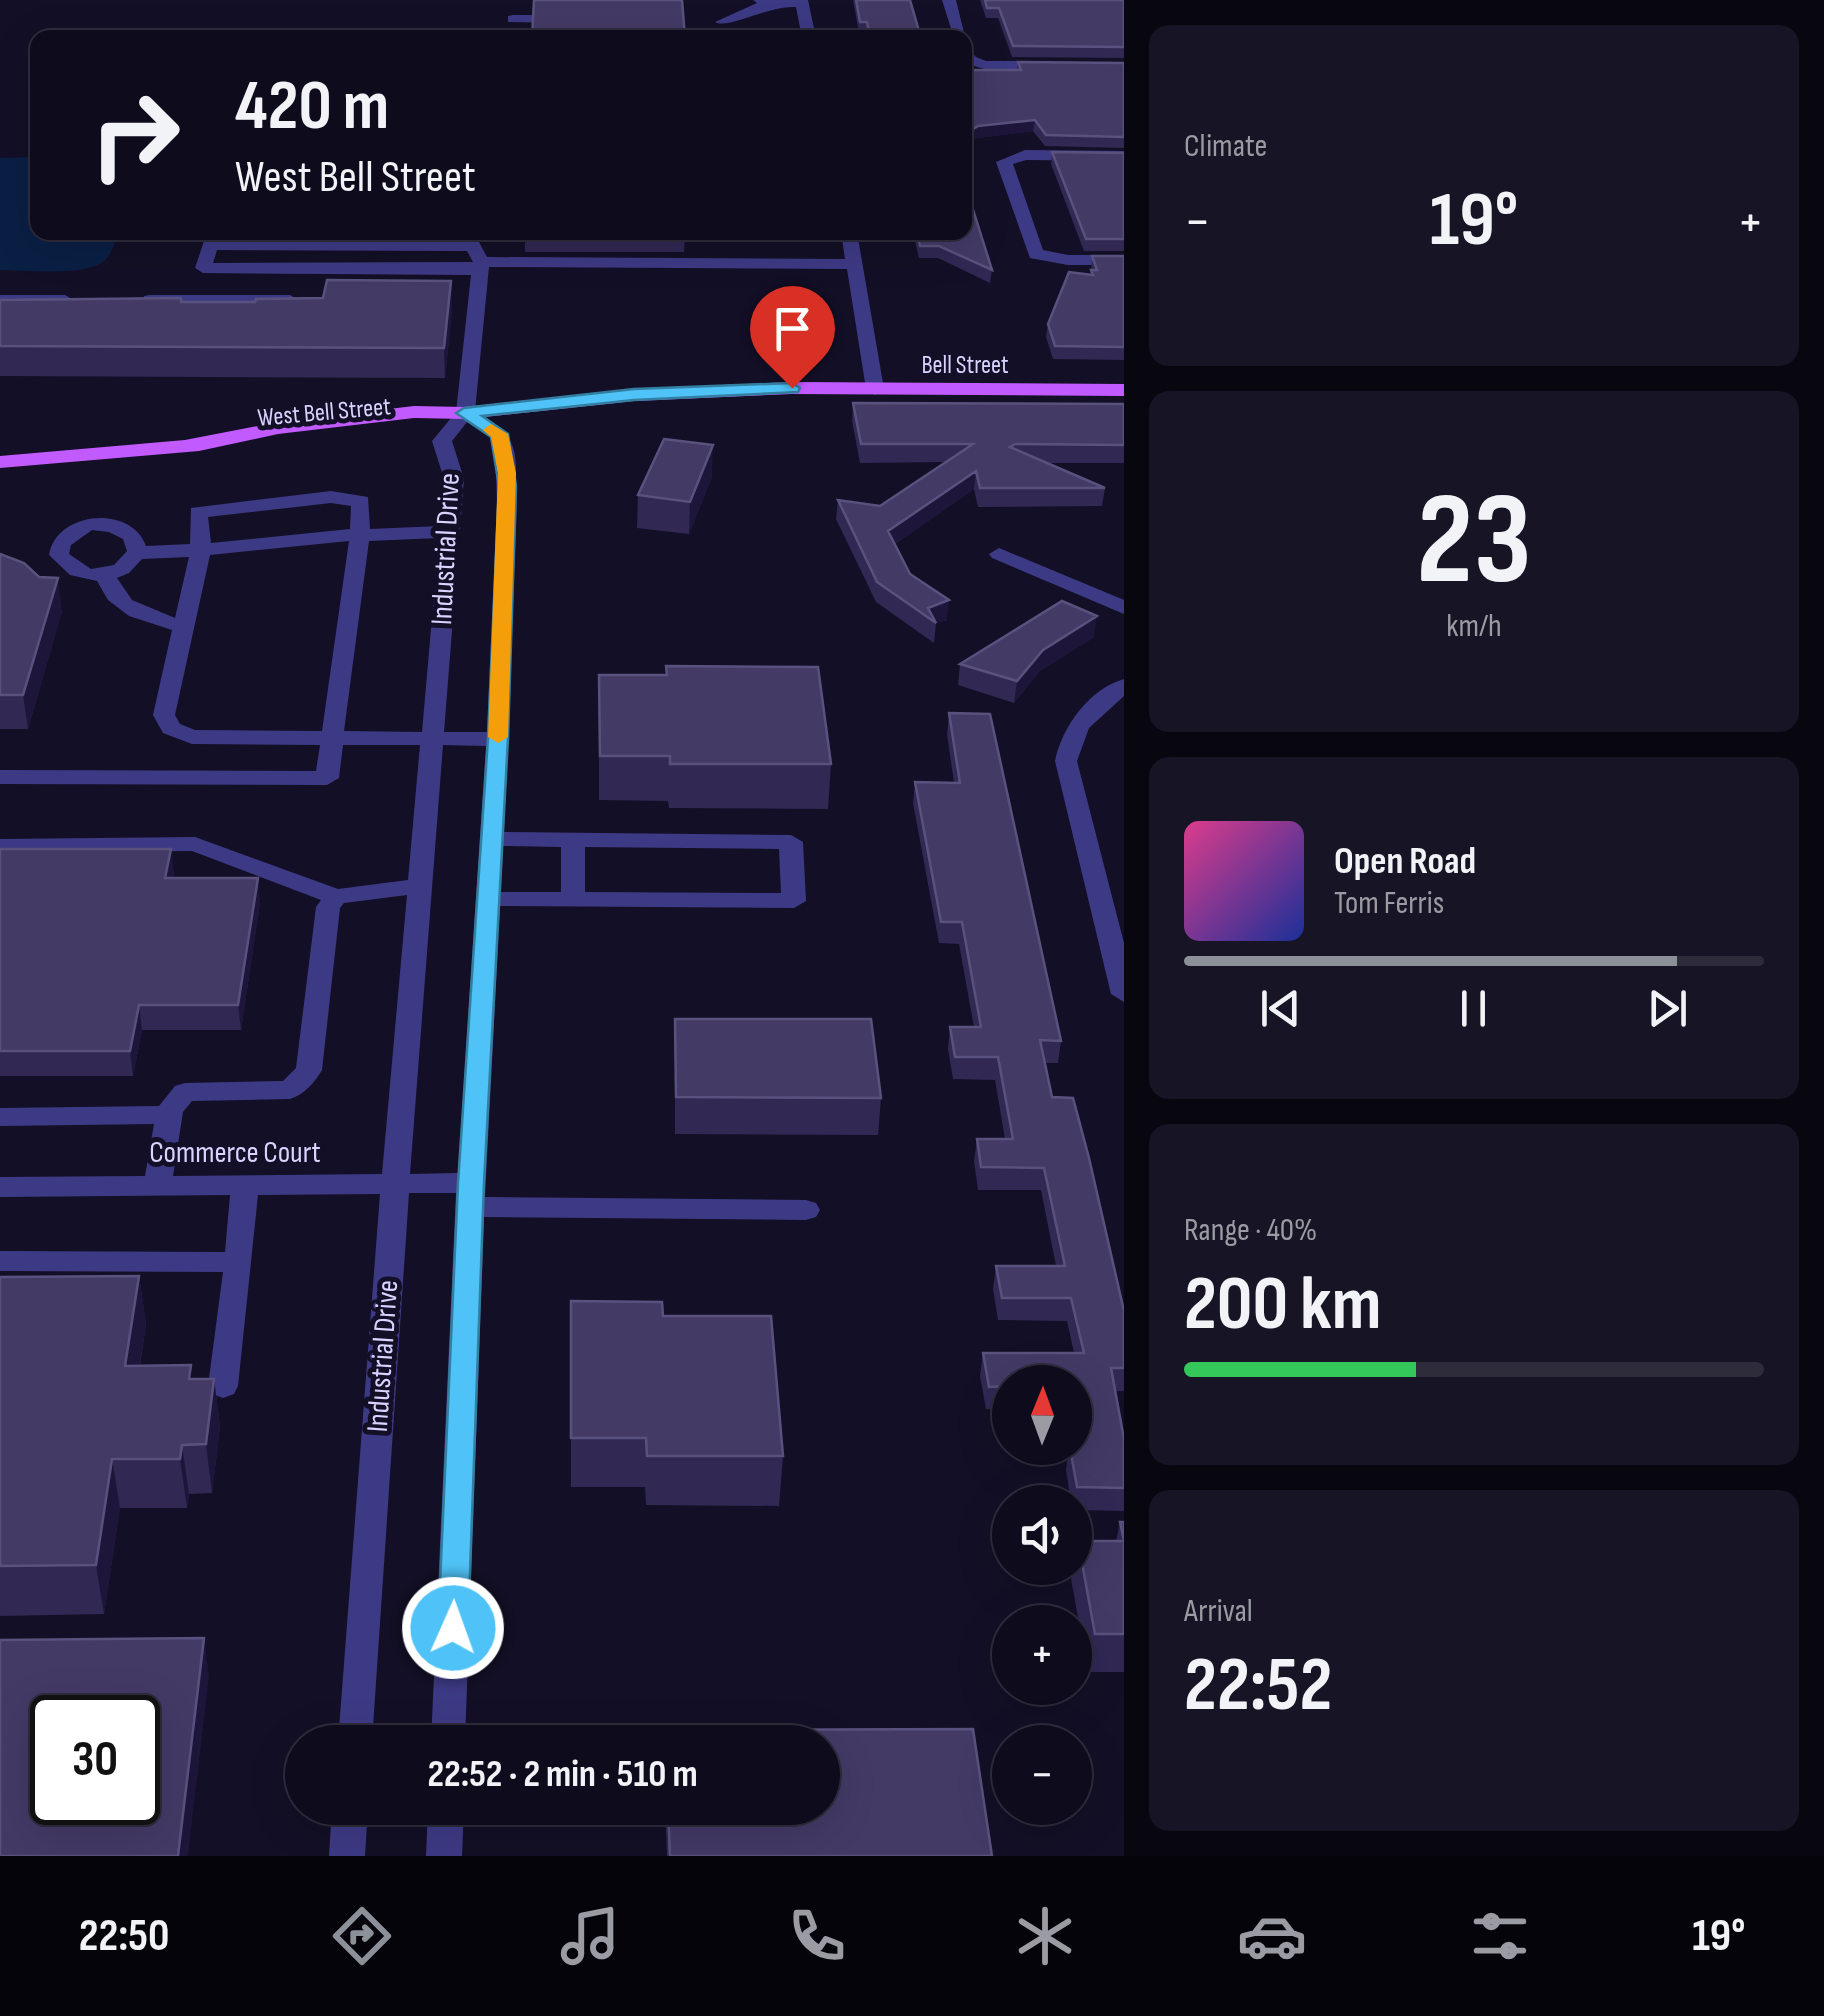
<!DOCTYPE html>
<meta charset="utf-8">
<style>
body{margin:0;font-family:"Sofia Sans Condensed",sans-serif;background:#171425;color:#f1f3f6;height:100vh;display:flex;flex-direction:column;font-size:38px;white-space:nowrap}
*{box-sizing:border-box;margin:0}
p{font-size:32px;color:#9b9ba3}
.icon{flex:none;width:55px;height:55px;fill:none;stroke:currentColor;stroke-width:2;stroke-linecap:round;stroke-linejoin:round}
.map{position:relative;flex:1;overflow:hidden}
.sheet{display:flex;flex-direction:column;gap:25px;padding:25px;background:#08060f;width:700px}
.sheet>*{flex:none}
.hud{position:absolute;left:30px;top:30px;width:942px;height:210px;border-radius:20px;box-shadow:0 10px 40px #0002,0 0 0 2px #2e2b3b;background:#0e0b1c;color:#f1f3f6;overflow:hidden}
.needle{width:65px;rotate:1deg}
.fabs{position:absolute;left:992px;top:1365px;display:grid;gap:20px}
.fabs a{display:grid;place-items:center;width:100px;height:100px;border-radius:50%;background:#0e0b1c;box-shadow:0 10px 40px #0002,0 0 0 2px #2e2b3b;font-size:50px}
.speed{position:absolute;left:30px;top:1695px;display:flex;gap:20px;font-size:50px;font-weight:700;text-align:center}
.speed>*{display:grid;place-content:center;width:130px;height:130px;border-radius:50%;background:#0e0b1c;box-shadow:0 10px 40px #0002,0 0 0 2px #2e2b3b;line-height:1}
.speed .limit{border:5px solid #111;border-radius:15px;background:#fff;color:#111}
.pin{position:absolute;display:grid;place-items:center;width:85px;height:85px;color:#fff;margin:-102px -42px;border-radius:50% 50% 50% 0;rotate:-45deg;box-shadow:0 0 10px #0007}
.pin .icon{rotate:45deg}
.me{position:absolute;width:110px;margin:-55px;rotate:2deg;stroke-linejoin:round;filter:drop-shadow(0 0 8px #0008)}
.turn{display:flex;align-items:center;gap:35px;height:210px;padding:0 40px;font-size:45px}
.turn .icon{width:130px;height:130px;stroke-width:2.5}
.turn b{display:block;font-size:70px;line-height:85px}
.big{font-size:75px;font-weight:700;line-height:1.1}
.sheet .card{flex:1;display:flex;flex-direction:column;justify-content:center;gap:15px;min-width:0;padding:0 35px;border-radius:20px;background:#171425}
.sheet .dial{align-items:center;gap:0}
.dial b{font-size:130px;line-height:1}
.song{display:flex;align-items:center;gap:30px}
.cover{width:120px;height:120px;border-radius:15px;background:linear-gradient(135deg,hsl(330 70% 55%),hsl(230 70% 35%))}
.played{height:10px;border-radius:5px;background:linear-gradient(90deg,#8c9099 85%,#2e2b3b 85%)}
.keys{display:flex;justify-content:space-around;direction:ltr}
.heat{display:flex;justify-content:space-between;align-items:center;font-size:55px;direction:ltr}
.charge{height:15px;border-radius:8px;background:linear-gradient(90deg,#34c759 40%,#2e2b3b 0)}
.trip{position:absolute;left:285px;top:1725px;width:555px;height:100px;border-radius:50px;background:#0e0b1c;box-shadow:0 10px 40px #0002,0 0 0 2px #2e2b3b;font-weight:700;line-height:100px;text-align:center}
.dock{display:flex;height:160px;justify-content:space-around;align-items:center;background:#06040b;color:#9b9ba3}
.dock .icon{width:70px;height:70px}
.dock .selected{color:#8c9099}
.dock b{font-size:45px;color:#f1f3f6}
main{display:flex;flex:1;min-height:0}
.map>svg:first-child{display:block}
.water{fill:#0a1f44}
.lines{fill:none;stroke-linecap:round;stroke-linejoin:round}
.minor{fill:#3d3a85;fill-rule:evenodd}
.major{fill:#c25bff;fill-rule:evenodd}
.wall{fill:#312854}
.shaded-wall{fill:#1d163a}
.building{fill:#433a66;stroke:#5a527e;stroke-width:2.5;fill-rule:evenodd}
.route{fill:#4fc3f7;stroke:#337fa1;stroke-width:2.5}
.slow{fill:#f59e0b}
.labels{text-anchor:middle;stroke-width:10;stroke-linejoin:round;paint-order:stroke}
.far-street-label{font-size:25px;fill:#d9d4ff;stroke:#130f26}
.street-label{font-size:30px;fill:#d9d4ff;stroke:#130f26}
</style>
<main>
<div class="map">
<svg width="1124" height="1856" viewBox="0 0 1124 1856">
<rect width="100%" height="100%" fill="#130f26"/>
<path class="water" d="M37,157L38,232L118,233C115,242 112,254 104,261C84,277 25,270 0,270V158Z"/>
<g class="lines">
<path class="minor" d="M753,0H808L816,38H802L796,7C769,5 728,30 715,22L757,3Z
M942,0H956L966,41L965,38H954Z
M513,15H565L572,19L565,23L508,22V16Z
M965,45L976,57L986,61H1049L1056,65L1049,69H984L965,63Z
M1025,150L1124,151V161L1026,160L1013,164L1043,250L1068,255H1124V265H1068L1030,258L996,162Z
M841,232H857L884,389L875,395L866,389L847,269L489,267L475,411C524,441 514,449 517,504L504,832L791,835L803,842L806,901L794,908L500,906L485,1197L806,1200L816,1203L820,1210L816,1217L806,1220L484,1217L465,1742H431L456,1193H409L372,1742H338L380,1194L258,1195L238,1386L234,1394L223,1398L212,1394L208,1386L223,1272L0,1271V1251L225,1252L230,1195L0,1197V1177L145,1176L154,1124L0,1126V1108L159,1106L175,1086L185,1083L283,1081L296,1068L316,907L321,900L192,851L0,853V839L195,837L338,889L408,880L420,745H343L339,778L327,785L0,784V770L316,771L320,745L192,744L163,733L153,715L172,630L129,616L108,600L97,581L70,575L49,555C56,511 131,504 146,546L190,544L191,508L331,491L368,497L370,529L440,526L444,479L432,441L456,412L471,275L203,273L195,268L204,241H473L479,242L487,257L845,259ZM217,250L467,251L473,262L213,263ZM467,422L490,437L495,452L497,504L487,732H444L464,479L452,441ZM331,503L351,506L350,529L211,543L208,517ZM92,530L109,532L123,539L127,551L114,565L91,569L69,554L71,545ZM439,538L422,732L344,731L369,541ZM349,541L322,731L195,730L180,724L175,715L210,555ZM189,557L175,618L132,600L117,578L129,573L142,559ZM443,745L486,746L458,1173L410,1174ZM503,846L561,847V892H501ZM585,847L779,849L781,893L585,892ZM407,895L382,1174L173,1176L183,1112L192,1101L290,1099C304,1095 315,1082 322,1070L340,908L344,903Z
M0,295H65L74,300L65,305H0Z
M150,295H290L299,300L290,305L144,304V296Z
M999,548L1124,600V614L992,558L989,554Z
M1124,679V696L1089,728L1077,761L1124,943V1002L1111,994L1055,761C1062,727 1089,689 1124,679Z
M332,1808H368L365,1856H329Z
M428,1808H464L462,1856H426Z"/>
<path class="major" d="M792,382L1124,384V396L792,394L634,401L465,419L414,418L278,434L199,451L0,468V456L185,440L278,422L414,406L465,407L634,389Z"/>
</g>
<path class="wall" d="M853,0H910L921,38H867L866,33H859Z
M980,0H1124V58L1012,57L998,18H986Z
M1018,62L1124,63V148L1045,146L1033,131L977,138L965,145V70H1017Z
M1052,152L1124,153V251H1084L1051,164Z
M525,232H685L684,252H525Z
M913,232H965L992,270L990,283L938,258H919Z
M1092,256H1124V360L1053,359L1046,337L1048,324L1091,274Z
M181,298L182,302H255L452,310L445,378L0,376V300Z
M853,403L1124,404V463H1046L1105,488L1102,506L978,507L974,489L895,544L910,574L947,620L936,623L934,643L876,602L836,519L838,500L880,506L945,462L860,463L852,421Z
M712,477L689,534L637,528L638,495Z
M0,554L62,611L28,729H0Z
M1094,637L1040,671L1014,703L958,685L960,664Z
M666,666L831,764L828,809L669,808L668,801L599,800V675H666Z
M949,713L1061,1041L1058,1063H1045L1052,1097L1124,1311V1391H1115L1124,1439V1511L1075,1510V1502H1071L1066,1470L1069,1448H1075V1382H1010V1409H986L980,1376L983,1353H1074L1067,1321L998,1320L993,1289L996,1266H1056L1041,1190H978L974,1161L977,1139H1005L995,1080L953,1079L948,1049L950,1027H974L959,944L939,943L913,803L915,782L954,783L947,734Z
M0,849L174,873L173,878L260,903L241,1030H142L133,1076H0Z
M675,1019L881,1098L878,1135L675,1134Z
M139,1276L146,1324L140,1366L192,1379H214L220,1427L212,1493L189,1494L187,1508H120L104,1614L0,1616V1277Z
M571,1301L663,1316L783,1456L779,1506L646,1505L645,1487H571Z
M1120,1522H1124V1672H1088L1071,1579L1073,1568H1075L1078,1541H1116Z
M973,1729L992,1856H667L665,1808H822V1742H664L665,1730Z"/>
<path class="shaded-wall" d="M1035,120L1033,131L977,138L965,145V134L978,126Z
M451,281L452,310L445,378L444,348Z
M713,445L712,477L689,534L690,502Z
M976,471L974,489L886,550L888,531Z
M58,578L62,611L28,729L23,695Z
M949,600L947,620L936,623L928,608Z
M1097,616L1094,637L1040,671L1014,703L1017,681L1043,650Z
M171,849L174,873L168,903L165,878Z
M258,878L260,903L241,1030L238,1005Z
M139,1005L142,1030L133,1076L130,1051Z
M139,1276L146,1324L132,1415L125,1366Z
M214,1379L220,1427L212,1493L206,1444Z
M182,1445L189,1494L187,1508L180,1459Z
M112,1459L120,1508L104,1614L96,1565Z
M204,1638L209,1676L188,1856H178Z"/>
<path class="building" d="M534,0H682L685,38H532Z
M856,0H910L921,38H870L867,22H860Z
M985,0H1124V47L1013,46L999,8H987Z
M1018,62L1124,63V137L1046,135L1035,120L978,126L965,134V70H1021Z
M1052,152L1124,153V239H1086Z
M965,184L992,270L939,246H920L917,232H965Z
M1092,256H1124V347L1055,346L1048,324L1069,272L1093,275L1091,270H1097Z
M327,280L451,281L444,348L0,346V300L181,298V302H255L256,299L323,298Z
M853,403L1124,404V445L1015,444L1010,447L1105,488H980L976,471L888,531L910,574L949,600L928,608L936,623L877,582L838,500L880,506L973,444H861Z
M664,439L713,445L690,502L638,495Z
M0,554L24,563L39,577L58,578L23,695H0Z
M1062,601L1097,616L1043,650L1017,681L960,664Z
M666,666L818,667L831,764H670V756H600L599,675H667Z
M949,713L990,714L1061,1041L1040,1040L1052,1097L1073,1098L1089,1158L1124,1311V1368H1111L1124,1439V1488L1077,1487L1070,1448L1077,1447L1075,1437V1382H1010V1386L989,1387L983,1353H1084L1071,1298H1002L996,1266H1065L1044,1168L981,1167L977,1139H1013L998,1057H955L950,1027H981L962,922H941L915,782L960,783Z
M0,849H171L165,878H258L238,1005H139L130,1051H0Z
M675,1019H871L881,1098L676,1097Z
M139,1276L125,1366L191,1365L189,1379H214L206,1444L182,1445L180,1459H112L96,1565L0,1566V1277Z
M571,1301L662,1302L663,1316H771L783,1456H647L646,1438H571Z
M1120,1522H1124V1634H1095L1078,1541H1124Z
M204,1638L178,1856H0V1640ZM52,1718H138V1802H52Z
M973,1729L992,1856H670L668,1808H822V1742H665V1730Z"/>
<path class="route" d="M792,383L800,388L798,392L634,400L482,416L508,434L516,486L508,738L484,1183L468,1628L464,1637L453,1640L442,1637L438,1628L458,1183L488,738L499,486L491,437L456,413L464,408L634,389Z"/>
<path class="slow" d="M491,424L508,434L516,473L508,737L498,743L488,737L498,473L491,437L483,430Z"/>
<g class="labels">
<g class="far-street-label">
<text x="965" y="373">Bell Street</text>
<text transform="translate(324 411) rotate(-5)" y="9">West Bell Street</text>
</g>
<g class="street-label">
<text transform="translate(445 549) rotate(-87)" y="10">Industrial Drive</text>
<text x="235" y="1162">Commerce Court</text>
<text transform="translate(382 1356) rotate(-86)" y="10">Industrial Drive</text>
</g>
</g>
</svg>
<div class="fabs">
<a><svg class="needle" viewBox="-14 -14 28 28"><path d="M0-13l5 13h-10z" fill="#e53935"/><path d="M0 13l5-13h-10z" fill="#9b9ba3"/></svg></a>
<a><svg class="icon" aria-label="sound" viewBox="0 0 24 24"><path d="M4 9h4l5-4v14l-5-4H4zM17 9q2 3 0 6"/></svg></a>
<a>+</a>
<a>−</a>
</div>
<div class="speed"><div class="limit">30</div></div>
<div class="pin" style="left:792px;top:388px;background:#d93025"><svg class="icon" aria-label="arrive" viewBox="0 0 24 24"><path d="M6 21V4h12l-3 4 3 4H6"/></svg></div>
<svg class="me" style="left:453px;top:1628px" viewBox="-20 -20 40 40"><circle r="17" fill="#4fc3f7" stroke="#fff" stroke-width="3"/><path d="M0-11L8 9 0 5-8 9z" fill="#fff"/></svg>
<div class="trip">22:52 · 2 min · 510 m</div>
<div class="hud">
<div class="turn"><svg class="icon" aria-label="right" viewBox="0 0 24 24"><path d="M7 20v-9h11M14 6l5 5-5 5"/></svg><div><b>420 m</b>West Bell Street</div></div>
</div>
</div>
<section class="sheet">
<div class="card"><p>Climate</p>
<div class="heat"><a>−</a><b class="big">19°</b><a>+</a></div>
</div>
<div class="card dial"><b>23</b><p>km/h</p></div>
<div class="card">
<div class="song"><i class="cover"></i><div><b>Open Road</b><p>Tom Ferris</p></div></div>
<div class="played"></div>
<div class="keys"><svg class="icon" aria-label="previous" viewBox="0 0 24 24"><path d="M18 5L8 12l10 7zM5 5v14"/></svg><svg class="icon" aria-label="pause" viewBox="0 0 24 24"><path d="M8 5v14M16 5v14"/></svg><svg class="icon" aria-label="next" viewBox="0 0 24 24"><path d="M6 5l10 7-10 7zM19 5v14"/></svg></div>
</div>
<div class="card"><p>Range · 40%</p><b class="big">200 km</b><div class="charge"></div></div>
<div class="card"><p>Arrival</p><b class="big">22:52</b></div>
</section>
</main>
<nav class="dock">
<b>22:50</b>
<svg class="icon selected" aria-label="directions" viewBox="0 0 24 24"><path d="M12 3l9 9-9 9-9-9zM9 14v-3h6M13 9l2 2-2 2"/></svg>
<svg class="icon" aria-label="music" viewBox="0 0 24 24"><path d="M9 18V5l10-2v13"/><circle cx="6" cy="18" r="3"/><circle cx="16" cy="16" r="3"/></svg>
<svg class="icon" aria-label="phone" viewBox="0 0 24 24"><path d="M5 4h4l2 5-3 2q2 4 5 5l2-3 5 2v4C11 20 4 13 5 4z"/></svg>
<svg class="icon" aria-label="climate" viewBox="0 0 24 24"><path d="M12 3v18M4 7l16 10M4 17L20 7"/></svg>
<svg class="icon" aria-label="car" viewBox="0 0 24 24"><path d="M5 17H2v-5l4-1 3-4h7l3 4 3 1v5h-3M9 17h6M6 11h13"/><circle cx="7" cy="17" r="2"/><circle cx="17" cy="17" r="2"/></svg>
<svg class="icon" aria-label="filters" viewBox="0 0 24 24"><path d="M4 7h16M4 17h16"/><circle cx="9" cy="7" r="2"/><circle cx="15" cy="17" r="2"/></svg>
<b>19°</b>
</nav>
